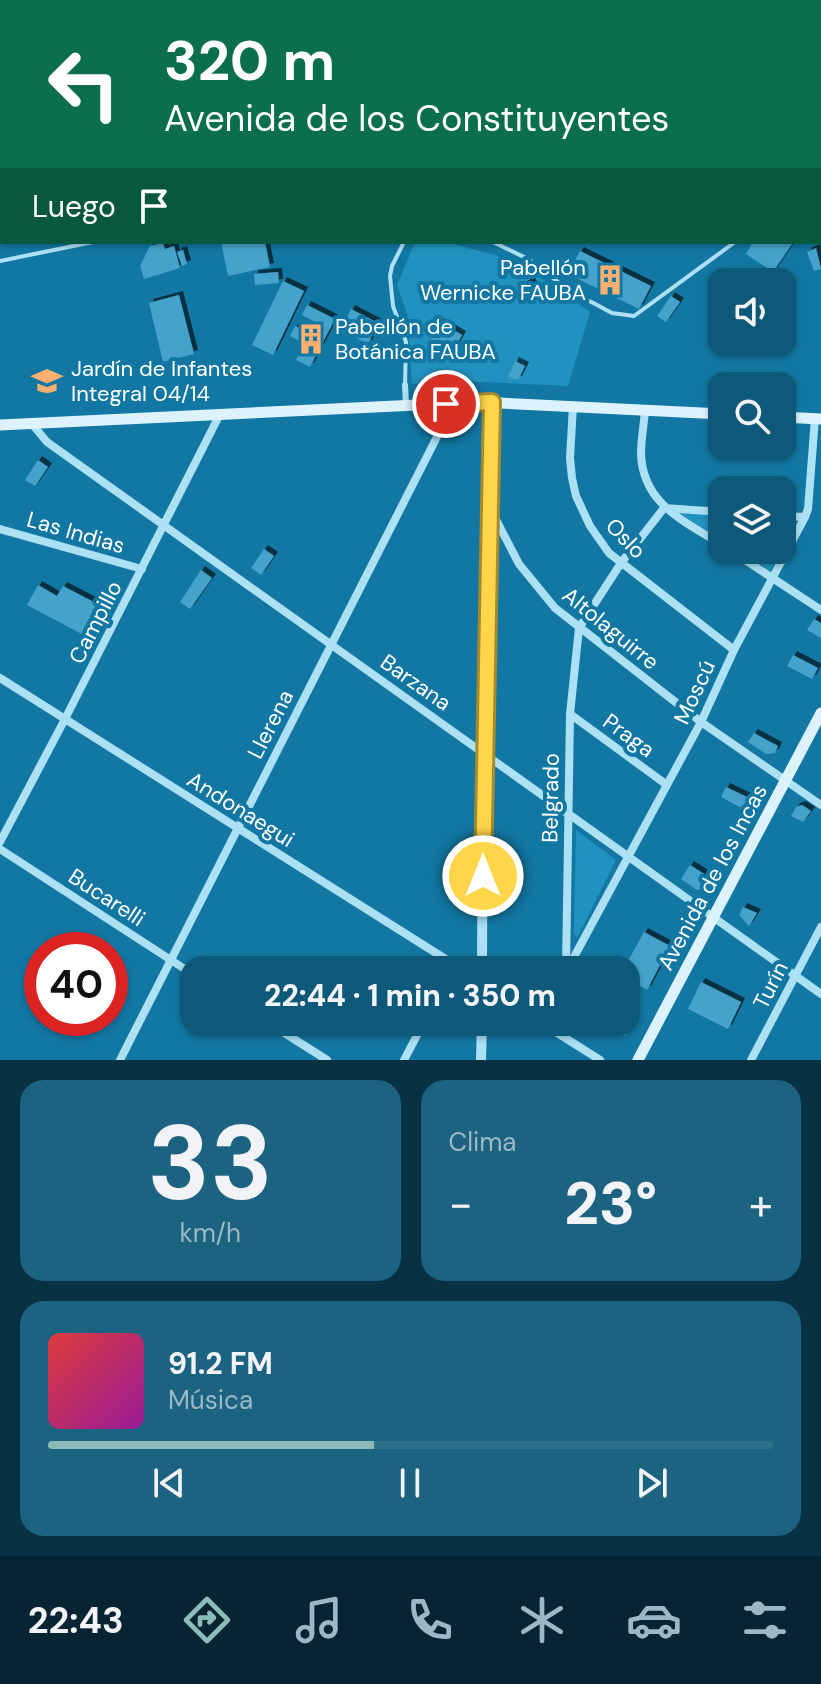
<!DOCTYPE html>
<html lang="es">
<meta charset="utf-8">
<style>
body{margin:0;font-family:"DM Sans",sans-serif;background:#1c6281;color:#f1f3f6;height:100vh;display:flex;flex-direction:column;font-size:30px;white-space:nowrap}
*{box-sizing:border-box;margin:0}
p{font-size:26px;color:#9bb8c7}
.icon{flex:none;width:44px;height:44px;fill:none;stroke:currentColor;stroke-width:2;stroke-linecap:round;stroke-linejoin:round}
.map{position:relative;height:1060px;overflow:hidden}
.drawer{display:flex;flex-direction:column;gap:20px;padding:20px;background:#083143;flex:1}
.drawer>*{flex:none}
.banner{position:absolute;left:0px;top:0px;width:822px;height:244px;box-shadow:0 2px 6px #0004;background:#0b6e4f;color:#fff;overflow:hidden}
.buttons{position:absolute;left:708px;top:268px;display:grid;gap:16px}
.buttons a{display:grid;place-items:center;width:88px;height:88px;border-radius:16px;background:#0e597a;box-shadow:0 2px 6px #0004;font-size:40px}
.speed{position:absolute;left:24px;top:932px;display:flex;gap:16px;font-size:40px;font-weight:700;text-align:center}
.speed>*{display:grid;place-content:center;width:104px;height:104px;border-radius:50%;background:#0e597a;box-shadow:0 2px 6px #0004;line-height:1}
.speed .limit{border:12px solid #d22;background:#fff;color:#111}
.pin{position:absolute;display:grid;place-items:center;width:68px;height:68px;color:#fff;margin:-34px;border:4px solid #fff;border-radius:50%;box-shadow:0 2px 8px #0007}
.me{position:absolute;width:88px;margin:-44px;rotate:0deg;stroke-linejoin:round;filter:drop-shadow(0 0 6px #0008)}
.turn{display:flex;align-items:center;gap:28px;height:168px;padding:0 32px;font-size:36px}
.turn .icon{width:104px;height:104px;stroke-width:2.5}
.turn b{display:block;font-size:56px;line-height:68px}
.then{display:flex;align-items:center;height:76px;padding:0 32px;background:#0003;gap:16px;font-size:30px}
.big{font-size:60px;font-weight:800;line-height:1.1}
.drawer .widget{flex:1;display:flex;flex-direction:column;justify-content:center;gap:12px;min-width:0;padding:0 28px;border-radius:24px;background:#1c6281}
.drawer .dial{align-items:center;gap:0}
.dial b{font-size:104px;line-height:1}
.song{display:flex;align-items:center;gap:24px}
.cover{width:96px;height:96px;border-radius:12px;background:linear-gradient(135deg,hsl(0 70% 55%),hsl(300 70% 35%))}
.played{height:8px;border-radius:4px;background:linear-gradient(90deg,#8bbbb9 45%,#2e6f8b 45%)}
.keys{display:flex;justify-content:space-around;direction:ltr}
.heat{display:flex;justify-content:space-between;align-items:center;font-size:44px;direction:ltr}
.drawer .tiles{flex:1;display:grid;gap:20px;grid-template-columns:1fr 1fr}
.widget:last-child{grid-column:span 2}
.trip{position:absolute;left:180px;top:956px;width:460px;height:80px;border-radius:24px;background:#0e597a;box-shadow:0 2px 6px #0004;font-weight:800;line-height:80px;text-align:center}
.tabs{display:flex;height:128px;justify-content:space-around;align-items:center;background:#062431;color:#9bb8c7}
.tabs .icon{width:56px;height:56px}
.tabs .active{color:#8bbbb9}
.tabs b{font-size:36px;color:#f1f3f6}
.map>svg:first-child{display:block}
.green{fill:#2192bf}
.building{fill:#44a3cb;filter:url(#shadow)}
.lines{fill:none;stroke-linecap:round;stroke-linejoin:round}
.service{stroke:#ace0f5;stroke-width:4}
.pedestrian{stroke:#ace0f5;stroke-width:6}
.minor{stroke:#ace0f5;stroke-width:8}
.tertiary{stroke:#ace0f5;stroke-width:10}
.secondary{stroke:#dcf3fd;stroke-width:11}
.rail{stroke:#fff;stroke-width:3;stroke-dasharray:14 6;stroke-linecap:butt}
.route-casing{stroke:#a68a30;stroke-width:20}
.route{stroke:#ffd54a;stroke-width:14}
.labels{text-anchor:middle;stroke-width:8;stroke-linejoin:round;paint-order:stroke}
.poi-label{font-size:22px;fill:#fff;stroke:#1277a2;text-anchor:start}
.street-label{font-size:22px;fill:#fff;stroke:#1277a2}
</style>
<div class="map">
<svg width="821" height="1060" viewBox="0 0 821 1060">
<defs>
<filter id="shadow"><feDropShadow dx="4" dy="-4" stdDeviation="0" flood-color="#0009"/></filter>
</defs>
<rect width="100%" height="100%" fill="#1277a2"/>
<path class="green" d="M415,242H446L517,261L590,312L568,386L461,381L412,384L407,314L397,285Z
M676,511L722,514V540Z
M737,550H782L770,571Z
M576,830L616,860L577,938L574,933Z"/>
<path class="building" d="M221,242H265L270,267L228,276Z
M753,242H789L792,244L773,272L746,254Z
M163,243L165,249L174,246L180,268L144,279L140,266L150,246Z
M816,248L821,269L814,271L807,252Z
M183,250L187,264L182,266L177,252Z
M580,251L651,286L639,309L568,274Z
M278,272L279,283L255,285L254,274Z
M283,281L304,291L273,355L252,345Z
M531,281L537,295L528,298L523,285Z
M179,295L194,354L163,362L149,303Z
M671,296L680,302L666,322L657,316Z
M307,305L335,319L310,367L296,360L304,343L290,336L295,326L309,333L315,322L302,315Z
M351,309L378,323L368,344L341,330Z
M440,322L462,335L452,354L431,342Z
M515,361L525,366L518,380L508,377Z
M38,460L48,467L35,486L25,480Z
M264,549L274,556L261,575L251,568Z
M201,570L212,578L190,609L180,602Z
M38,585L57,596L63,586L109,610L93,640L27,605Z
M814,619L821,623V638L807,630Z
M793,655L818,668L812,679L787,666Z
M754,733L778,746L775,753L766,754L748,742Z
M726,787L751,799L745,810L721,797Z
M802,805L811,811L803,822L791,816L796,807Z
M690,865L709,877L701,889L697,890L681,879Z
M743,907L757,913L749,926L739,915Z
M644,932L670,946L647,990L626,978V970H623Z
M701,982L741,1002L728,1029L688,1009Z
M626,1020L631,1023L625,1036L605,1025L607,1022H626Z"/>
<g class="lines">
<path class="service" d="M650,0L651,2
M593,2L595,0
M820,2H821
M0,199L2,198
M820,239L821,242
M404,242L392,266L390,276L393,306L406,342L405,385
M475,242H482
M493,242L530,260L567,289L612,313L634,316L735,242
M0,261L93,242"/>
<path class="pedestrian" d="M405,385L406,405"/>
<path class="minor" d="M573,406L570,458L572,478L576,496L590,526L609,553L734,650
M645,410C644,424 641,440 641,454C643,505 685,521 722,545
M32,424L47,442L821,994
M490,508L519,564L555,608L701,722L821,805
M782,516L805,517
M0,529L142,569
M730,550L821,610
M0,678L463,970
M570,714L667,785
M0,842L65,719L219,416
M0,849L194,975
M566,969L570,714L579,628L621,563L664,508L722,512
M567,970L701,722L734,650L805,517L808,509L815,418
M267,1022L327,1060
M540,1022L600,1060
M120,1060L440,431L444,423L446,404
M404,1060L424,1022
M751,1060L821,927"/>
<path class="tertiary" d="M482,970L483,752L492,402
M481,1060L482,1022"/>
<path class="secondary" d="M782,417L821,419
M0,425L480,402L722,414
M638,1060L821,713"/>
<path class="rail" d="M437,2L442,0
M457,2L463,0
M0,181L2,180"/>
</g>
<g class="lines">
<g class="route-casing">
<path id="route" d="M446,404L492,402L483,876"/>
</g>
<use href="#route" class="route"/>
</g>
<defs>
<g id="building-bare" transform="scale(2.4)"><path d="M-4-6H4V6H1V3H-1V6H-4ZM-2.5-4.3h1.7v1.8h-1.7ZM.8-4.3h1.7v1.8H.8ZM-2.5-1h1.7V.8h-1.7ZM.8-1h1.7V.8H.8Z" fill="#ffb070" stroke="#1277a2" stroke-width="2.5" paint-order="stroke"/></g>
<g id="school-bare" transform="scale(2.4)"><path d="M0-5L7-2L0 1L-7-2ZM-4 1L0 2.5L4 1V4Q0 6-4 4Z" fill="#ffb070" stroke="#1277a2" stroke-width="2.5" paint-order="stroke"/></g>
</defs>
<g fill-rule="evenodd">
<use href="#building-bare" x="610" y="280"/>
<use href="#building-bare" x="311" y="339"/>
<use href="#school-bare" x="47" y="381"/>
</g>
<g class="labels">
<g class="poi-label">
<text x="586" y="275" text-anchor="end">Pabellón<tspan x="586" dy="25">Wernicke FAUBA</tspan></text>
<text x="335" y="334">Pabellón de<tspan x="335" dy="25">Botánica FAUBA</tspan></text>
<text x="71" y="376">Jardín de Infantes<tspan x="71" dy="25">Integral 04/14</tspan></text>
</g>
<g class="street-label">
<text transform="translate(76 532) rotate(16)" y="8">Las Indias</text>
<text transform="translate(626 538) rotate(46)" y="8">Oslo</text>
<text transform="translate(95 622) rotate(-63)" y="8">Campillo</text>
<text transform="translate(611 628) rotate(39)" y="8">Altolaguirre</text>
<text transform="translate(416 682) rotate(35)" y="8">Barzana</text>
<text transform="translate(694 692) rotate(-65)" y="8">Moscú</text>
<text transform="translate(270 724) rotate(-63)" y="8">Llerena</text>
<text transform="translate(629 735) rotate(36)" y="8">Praga</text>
<text transform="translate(550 798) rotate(-89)" y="8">Belgrado</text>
<text transform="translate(241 809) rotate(32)" y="8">Andonaegui</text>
<text transform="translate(712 877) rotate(-62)" y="8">Avenida de los Incas</text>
<text transform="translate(107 897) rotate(33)" y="8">Bucarelli</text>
<text transform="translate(770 985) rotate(-63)" y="8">Turín</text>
</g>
</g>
</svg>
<div class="buttons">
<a><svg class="icon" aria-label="sound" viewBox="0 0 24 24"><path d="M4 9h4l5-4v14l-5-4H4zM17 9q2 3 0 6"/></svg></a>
<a><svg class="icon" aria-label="search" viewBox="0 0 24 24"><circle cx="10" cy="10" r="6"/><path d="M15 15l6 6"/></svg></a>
<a><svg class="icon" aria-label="layers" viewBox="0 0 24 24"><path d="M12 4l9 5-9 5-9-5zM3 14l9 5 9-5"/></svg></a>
</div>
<div class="speed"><div class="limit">40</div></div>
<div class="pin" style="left:446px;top:404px;background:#d93025"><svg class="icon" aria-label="arrive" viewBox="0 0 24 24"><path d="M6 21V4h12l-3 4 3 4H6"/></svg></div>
<svg class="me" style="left:483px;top:876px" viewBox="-20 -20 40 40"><circle r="17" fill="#ffd54a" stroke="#fff" stroke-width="3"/><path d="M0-11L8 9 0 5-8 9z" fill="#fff"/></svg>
<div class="trip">22:44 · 1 min · 350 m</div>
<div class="banner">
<div class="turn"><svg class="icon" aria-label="left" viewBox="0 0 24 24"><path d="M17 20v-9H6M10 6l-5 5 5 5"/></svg><div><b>320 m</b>Avenida de los Constituyentes</div></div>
<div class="then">Luego<svg class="icon" aria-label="arrive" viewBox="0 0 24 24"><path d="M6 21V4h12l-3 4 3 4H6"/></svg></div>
</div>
</div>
<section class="drawer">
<div class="tiles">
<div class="widget dial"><b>33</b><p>km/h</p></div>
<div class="widget"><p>Clima</p>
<div class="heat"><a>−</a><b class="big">23°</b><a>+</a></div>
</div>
<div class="widget">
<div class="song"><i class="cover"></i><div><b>91.2 FM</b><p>Música</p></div></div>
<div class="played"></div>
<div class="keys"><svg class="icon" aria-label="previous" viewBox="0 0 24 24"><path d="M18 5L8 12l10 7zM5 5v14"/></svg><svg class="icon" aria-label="pause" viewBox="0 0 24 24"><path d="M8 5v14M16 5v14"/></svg><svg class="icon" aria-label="next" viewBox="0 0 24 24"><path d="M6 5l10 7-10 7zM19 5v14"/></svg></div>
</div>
</div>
</section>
<nav class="tabs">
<b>22:43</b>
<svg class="icon active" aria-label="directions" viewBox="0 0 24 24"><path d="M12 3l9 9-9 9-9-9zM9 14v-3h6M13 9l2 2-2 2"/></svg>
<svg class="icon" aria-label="music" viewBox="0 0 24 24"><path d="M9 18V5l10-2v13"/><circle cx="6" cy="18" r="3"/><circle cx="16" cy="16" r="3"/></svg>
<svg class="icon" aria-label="phone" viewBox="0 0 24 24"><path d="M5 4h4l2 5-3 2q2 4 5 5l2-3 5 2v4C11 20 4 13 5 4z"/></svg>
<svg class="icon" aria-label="climate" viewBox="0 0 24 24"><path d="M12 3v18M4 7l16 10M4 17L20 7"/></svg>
<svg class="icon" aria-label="car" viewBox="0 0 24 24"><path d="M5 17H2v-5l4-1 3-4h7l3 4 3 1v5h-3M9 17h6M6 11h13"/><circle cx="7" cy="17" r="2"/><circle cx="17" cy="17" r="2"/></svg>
<svg class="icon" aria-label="filters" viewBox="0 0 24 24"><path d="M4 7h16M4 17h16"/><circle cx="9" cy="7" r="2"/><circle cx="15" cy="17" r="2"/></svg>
</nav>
